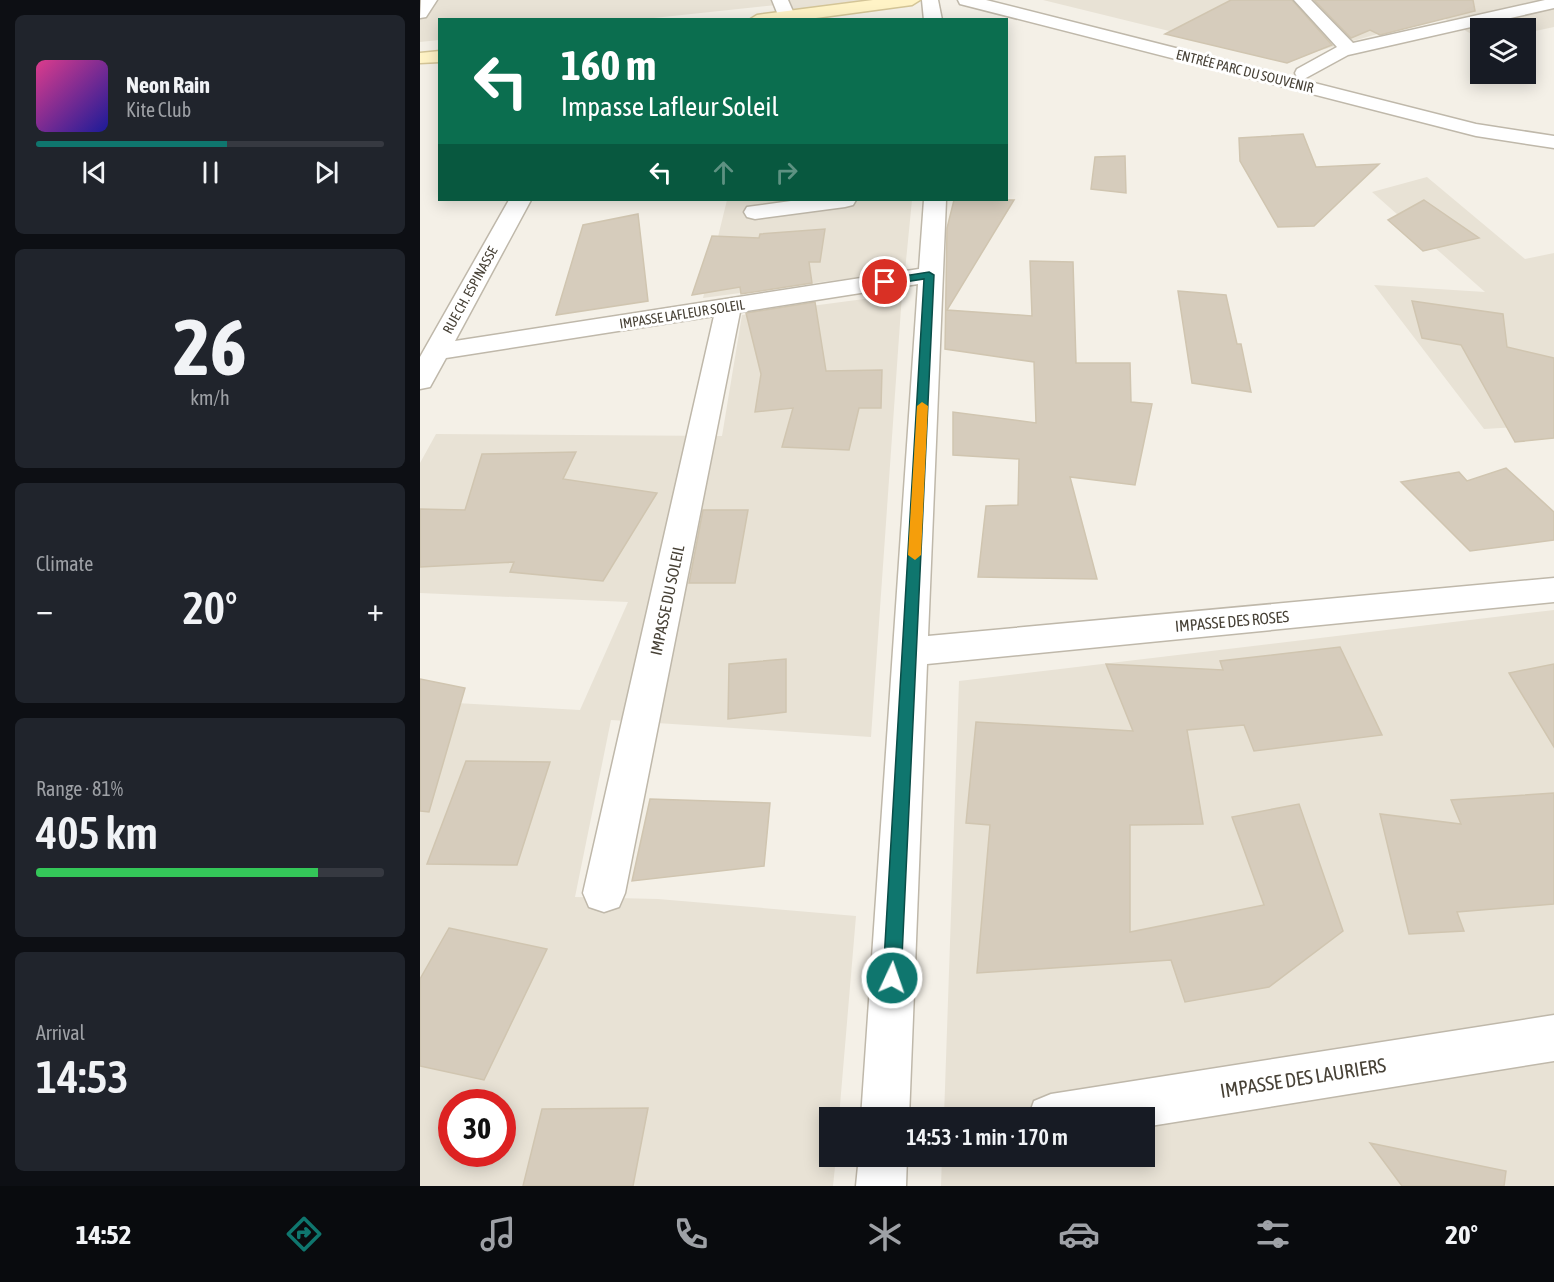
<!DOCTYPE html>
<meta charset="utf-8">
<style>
body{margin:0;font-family:"Asap Condensed",sans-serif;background:#20242c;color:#f1f3f6;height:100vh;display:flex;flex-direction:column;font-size:22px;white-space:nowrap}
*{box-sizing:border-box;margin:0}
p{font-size:20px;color:#9ea1a6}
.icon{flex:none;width:33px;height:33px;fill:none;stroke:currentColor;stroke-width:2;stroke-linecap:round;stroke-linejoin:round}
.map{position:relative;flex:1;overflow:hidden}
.drawer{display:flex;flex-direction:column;gap:15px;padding:15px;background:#0d0f14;width:420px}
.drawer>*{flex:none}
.banner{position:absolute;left:18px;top:18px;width:570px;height:183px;border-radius:0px;box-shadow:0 3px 15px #0003;background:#0b6e4f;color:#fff;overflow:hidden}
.buttons{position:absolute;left:1050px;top:18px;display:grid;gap:12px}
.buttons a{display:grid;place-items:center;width:66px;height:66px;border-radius:0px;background:#171b24;box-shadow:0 3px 15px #0003;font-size:30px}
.speed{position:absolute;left:18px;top:1089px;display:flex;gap:12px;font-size:30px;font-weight:700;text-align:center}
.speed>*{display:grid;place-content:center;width:78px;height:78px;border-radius:50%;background:#171b24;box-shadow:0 3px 15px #0003;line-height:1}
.speed .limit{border:9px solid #d22;background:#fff;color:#111}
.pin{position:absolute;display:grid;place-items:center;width:51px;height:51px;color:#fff;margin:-26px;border:3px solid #fff;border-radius:50%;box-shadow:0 2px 6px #0007}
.me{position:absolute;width:66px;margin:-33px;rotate:3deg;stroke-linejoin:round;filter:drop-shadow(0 0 4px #0008)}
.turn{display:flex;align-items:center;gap:21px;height:126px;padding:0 24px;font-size:27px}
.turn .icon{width:78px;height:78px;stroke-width:2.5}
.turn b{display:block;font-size:42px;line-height:51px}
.lanes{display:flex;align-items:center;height:57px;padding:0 24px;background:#0003;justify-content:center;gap:30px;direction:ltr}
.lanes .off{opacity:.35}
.big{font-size:45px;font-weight:600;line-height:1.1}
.drawer .widget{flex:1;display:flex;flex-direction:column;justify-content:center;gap:9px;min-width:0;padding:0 21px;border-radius:9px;background:#20242c}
.drawer .dial{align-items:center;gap:0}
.dial b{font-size:78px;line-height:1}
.song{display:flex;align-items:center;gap:18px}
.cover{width:72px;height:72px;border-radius:9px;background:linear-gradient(135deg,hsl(330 70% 55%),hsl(240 70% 35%))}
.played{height:6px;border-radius:3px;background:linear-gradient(90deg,#0f766e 55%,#363941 55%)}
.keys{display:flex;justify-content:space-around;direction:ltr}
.heat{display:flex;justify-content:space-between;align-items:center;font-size:33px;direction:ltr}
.charge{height:9px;border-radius:4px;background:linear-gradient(90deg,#34c759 81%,#363941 0)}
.trip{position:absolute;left:399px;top:1107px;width:336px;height:60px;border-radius:0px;background:#171b24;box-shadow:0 3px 15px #0003;font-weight:600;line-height:60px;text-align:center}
.tabs{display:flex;height:96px;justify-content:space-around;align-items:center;background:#090b0e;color:#9ea1a6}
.tabs .icon{width:42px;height:42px}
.tabs .active{color:#0f766e}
.tabs b{font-size:27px;color:#f1f3f6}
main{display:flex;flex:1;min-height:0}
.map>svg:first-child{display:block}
.residential{fill:#e8e2d5;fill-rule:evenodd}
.building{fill:#d6ccbc;stroke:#d0c5b0;stroke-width:1.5}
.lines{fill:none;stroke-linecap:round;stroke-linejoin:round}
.street-casing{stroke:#bfb8aa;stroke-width:3}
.secondary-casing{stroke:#d4c597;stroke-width:3}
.street{fill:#fff;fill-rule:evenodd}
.secondary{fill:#fff3c6;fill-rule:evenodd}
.route{fill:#0f766e;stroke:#0a4d48;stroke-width:1.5}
.slow{fill:#f59e0b}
.labels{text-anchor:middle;stroke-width:6;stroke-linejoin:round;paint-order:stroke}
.far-street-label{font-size:14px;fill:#474136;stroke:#fff}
.street-label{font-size:16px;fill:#474136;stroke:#fff}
.near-street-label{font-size:20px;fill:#474136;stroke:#fff}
</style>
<main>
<section class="drawer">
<div class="widget">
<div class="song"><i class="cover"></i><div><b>Neon Rain</b><p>Kite Club</p></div></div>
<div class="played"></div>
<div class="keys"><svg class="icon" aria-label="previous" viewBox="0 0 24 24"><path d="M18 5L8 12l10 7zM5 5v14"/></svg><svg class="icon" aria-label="pause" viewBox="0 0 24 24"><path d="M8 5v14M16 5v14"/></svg><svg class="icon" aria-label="next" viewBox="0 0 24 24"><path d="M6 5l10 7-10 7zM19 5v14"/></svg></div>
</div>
<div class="widget dial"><b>26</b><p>km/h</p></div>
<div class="widget"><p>Climate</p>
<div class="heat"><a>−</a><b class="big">20°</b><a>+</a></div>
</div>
<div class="widget"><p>Range · 81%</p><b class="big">405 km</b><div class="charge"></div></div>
<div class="widget"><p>Arrival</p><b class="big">14:53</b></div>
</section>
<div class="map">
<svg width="1134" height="1186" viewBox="0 0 1134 1186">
<rect width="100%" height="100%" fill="#f4f0e7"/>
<path class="residential" d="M0,0H470L366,16L365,4L215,20H20L19,40L0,42Z
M623,0H1134V27L1106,33V28H1060V39L1020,16L867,60Z
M1007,177L1105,259L1134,253V425L1064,429L954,285L1065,292L952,192Z
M307,200H492L485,271L283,298Z
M482,294L451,737L191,720L155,897L238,899L436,916L419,1117L410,1118V1156L416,1157L413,1186H0V701L160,710L208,602L0,593V463L16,434L302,436L322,315ZM32,1102H82V1154H32Z
M1134,610V1186H521L522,1157L724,1156V1118L524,1117L539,681Z"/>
<path class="building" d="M811,0H872L912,45L867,63L745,34Z
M894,0H1053L1055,11L960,35L950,30L931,38Z
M883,134L896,167L959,164L894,226L858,227L820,161L819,138Z
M705,156L706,193L671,189L675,157Z
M534,200H594L527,310L612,316L610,261L653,262L656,363H710L711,402L732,404L715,485L650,477L677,579L558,577L566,506L598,505L599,459L533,455V412L616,423L614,362L525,349L527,228Z
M1004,200L1059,238L1003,251L968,220Z
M218,214L228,301L136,315L163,225Z
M405,229L400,262H389L392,283L321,294L320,287L272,295L292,236L339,238L340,234Z
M758,291L806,295L817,344H821L831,392L772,383Z
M992,301L1083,314L1087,347L1134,358V438L1095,442L1041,345L1002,338Z
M395,302L406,371L462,370L461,408H439L429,450L362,447L373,408L335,412L341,374L326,313Z
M156,452L143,479L237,493L183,581L90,572L94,562L0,567V509L45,510L62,454Z
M1086,468L1134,512V540L1050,551L981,482L1039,472L1047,481Z
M283,510H328L315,583H269Z
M920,647L962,735L834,751L824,725L767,730L783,824L710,825V932L844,905L812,817L879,804L923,931L849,987L765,1002L751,960L557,973L570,825L546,823L556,722L713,731L686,664L803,670L800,661Z
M366,659V712L308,719L309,664Z
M1134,664V747L1089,673Z
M0,679L45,688L9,812L0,811Z
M46,761L130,762L97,865L7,864Z
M1134,793V904L1037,912L1044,931L989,934L960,814L1041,824L1031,800Z
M230,799L350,803L344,866L212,881Z
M29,928L127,949L64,1080L0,1066V979Z
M228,1108L213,1186H103L122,1109Z
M950,1143L1086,1171L1084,1186H982Z"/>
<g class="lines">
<g class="street-casing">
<path id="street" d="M17,0L6,17L0,18L1,0Z
M352,0H368L375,16L372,20H360Z
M502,0H518L522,20H504Z
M538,0H566L1056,124L1134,136V148L1056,136L540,4Z
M874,0H891L933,43L1125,0H1134V8L928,55L884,79L877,77L875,73L877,69L917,47Z
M89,200H111L35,341L499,269L504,200H526L508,636L1134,578V602L507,664L489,1118H441L498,284L320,312L205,893L199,907L184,912L169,907L163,893L294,316L26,358L10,387L0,389V357Z
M378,200H436L433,205L425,207L335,219L327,217L324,212L327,207Z
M1134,1015V1061L724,1127V1118H608L614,1101L631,1094Z
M439,1156H487L486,1186H436Z"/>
</g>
<g class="secondary-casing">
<path id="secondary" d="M453,0H500L492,5L381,20H329L337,15Z
M20,51V62L0,63V53Z"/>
</g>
<use href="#street" class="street"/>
<use href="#secondary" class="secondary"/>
</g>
<path class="route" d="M509,272L514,275L481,978L479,984L472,987L466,984L463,978L504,279L465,285L460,282L465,279Z"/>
<path class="slow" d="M502,402L508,406L501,555L495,560L488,555L497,406Z"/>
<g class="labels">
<g class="far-street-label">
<text transform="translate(825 71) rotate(14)" y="5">ENTRÉE PARC DU SOUVENIR</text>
<text transform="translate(50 290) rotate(-61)" y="5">RUE CH. ESPINASSE</text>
<text transform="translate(262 314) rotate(-9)" y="5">IMPASSE LAFLEUR SOLEIL</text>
</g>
<g class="street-label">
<text transform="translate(247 600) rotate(-78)" y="6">IMPASSE DU SOLEIL</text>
<text transform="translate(812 621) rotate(-5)" y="6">IMPASSE DES ROSES</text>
</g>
<g class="near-street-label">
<text transform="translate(883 1078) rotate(-9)" y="7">IMPASSE DES LAURIERS</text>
</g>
</g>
</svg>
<div class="buttons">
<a><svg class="icon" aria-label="layers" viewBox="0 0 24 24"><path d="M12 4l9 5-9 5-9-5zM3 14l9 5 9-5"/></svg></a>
</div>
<div class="speed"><div class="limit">30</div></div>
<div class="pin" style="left:465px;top:282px;background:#d93025"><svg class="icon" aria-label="arrive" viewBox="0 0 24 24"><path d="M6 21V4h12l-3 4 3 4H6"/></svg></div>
<svg class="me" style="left:472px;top:978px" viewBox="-20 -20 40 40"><circle r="17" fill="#0f766e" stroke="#fff" stroke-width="3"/><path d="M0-11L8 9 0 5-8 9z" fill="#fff"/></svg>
<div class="trip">14:53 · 1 min · 170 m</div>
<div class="banner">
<div class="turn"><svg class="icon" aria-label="left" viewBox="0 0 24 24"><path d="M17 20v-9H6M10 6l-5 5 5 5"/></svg><div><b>160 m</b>Impasse Lafleur Soleil</div></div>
<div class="lanes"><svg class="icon" aria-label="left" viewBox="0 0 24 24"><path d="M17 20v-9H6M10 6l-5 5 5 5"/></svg><svg class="icon off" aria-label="ahead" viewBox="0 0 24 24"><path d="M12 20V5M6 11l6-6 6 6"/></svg><svg class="icon off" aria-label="right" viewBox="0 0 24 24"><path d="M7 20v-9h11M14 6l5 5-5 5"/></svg></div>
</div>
</div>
</main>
<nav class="tabs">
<b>14:52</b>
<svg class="icon active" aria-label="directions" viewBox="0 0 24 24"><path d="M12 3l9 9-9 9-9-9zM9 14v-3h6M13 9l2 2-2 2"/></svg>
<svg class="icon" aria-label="music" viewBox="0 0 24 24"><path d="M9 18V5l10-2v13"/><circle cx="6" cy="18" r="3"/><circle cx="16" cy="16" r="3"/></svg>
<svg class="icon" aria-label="phone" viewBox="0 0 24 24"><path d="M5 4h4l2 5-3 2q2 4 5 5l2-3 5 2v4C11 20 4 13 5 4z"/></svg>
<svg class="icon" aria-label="climate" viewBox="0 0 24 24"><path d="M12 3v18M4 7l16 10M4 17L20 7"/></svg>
<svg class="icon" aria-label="car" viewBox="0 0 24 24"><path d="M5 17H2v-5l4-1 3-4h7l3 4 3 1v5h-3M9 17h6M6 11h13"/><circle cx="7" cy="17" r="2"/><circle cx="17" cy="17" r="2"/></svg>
<svg class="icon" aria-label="filters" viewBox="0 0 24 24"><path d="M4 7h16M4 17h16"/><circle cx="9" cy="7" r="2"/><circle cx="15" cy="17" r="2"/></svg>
<b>20°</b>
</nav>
